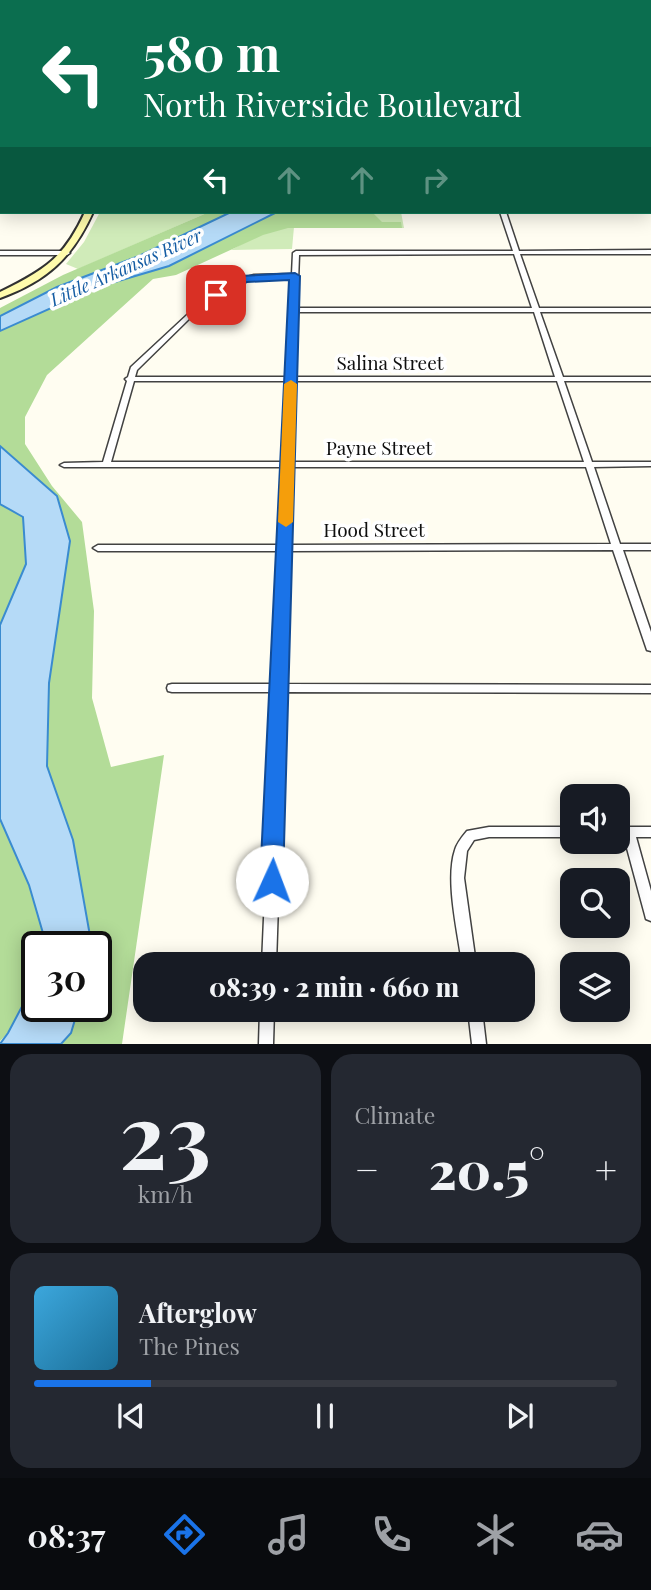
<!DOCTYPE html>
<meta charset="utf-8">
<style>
body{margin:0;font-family:"Playfair Display",serif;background:#242831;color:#f1f3f6;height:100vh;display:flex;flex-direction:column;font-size:26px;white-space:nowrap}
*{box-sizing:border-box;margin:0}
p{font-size:23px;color:#9ea1a6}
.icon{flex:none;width:38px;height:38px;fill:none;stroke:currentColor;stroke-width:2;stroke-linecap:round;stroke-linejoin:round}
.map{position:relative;height:1044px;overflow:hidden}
.sheet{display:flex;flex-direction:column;gap:10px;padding:10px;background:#0d0f14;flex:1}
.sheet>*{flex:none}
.banner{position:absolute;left:0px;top:0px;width:651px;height:214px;box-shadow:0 4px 18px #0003;background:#0b6e4f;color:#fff;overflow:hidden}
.controls{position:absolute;left:560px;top:784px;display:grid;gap:14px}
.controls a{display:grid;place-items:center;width:70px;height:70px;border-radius:14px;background:#171b24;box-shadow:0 4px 18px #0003;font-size:35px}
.speed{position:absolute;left:21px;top:931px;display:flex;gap:14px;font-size:35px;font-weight:700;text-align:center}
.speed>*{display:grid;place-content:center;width:91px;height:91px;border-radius:50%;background:#171b24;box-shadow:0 4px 18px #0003;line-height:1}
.speed .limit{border:4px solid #111;border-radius:10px;background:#fff;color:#111}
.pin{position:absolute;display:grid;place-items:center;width:60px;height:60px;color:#fff;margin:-30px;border-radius:14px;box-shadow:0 4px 10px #0006}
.me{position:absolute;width:77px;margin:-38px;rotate:2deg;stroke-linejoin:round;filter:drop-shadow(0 0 5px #0008)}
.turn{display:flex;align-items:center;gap:24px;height:147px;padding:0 28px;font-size:32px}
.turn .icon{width:91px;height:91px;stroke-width:2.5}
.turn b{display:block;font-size:49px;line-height:60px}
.lanes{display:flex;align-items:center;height:66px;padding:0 28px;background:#0003;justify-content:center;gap:35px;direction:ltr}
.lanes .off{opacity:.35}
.big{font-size:52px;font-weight:800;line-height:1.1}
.sheet .widget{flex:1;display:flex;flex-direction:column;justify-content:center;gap:10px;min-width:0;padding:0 24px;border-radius:21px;background:#242831}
.sheet .dial{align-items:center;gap:0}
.dial b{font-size:91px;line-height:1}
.song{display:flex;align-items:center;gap:21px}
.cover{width:84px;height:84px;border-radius:10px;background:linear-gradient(135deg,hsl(200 70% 55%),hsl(200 70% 35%))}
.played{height:7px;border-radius:4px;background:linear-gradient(90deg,#1a73e8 20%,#363941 20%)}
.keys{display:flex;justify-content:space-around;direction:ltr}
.heat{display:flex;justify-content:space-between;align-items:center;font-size:38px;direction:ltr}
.sheet .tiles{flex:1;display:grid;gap:10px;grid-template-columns:1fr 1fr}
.widget:last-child{grid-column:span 2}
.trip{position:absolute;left:133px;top:952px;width:402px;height:70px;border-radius:21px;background:#171b24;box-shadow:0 4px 18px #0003;font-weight:800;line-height:70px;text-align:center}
.tab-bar{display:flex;height:112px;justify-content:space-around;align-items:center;background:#090b0e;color:#9ea1a6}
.tab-bar .icon{width:49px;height:49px}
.tab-bar .current{color:#1a73e8}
.tab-bar b{font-size:32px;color:#f1f3f6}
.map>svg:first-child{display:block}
.green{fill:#d0ebb9}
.forest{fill:#b3dc98}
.water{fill:#b5daf7;stroke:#3a8bd0;stroke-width:2}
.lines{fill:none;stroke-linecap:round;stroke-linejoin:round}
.minor-casing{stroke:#424242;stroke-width:3}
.tertiary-casing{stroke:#424242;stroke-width:4}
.secondary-casing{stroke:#313131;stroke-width:4}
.minor{fill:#fff;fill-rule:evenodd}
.tertiary{fill:#fff;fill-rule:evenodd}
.secondary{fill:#fffbac;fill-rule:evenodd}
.route{fill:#1a73e8;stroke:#114b97;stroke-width:2}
.slow{fill:#f59e0b}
.labels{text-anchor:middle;stroke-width:7;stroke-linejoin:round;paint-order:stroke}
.far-water-label{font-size:18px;font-style:italic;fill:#155da4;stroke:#fff}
.street-label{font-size:19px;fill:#0f0f0f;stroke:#fff}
</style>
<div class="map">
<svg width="651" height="1044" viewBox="0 0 651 1044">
<rect width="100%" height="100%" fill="#fffdf1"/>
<path class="green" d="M100,212H209L78,269L66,264L84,242Z
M302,212H401L404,228L294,227L292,249L231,250Z"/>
<path class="forest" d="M209,212H231L139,256L57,287L0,316V308L63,275Z
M277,212H372L382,222H401L402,228H288L263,235L176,275L153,279L47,375L25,417V444L52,486L82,522L94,611L92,698L111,767L164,755L122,1044H61L71,1033L79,1006H96V947H92L73,840L47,766L49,683L70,541L57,496L0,446V331L4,327L98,287L169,266Z
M0,504L23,517L26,564L0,625Z
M0,819L29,885L47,947H37V978L8,1033L0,1041Z"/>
<path class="water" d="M231,212H277L169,266L98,287L0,331V316L57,287L139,256Z
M0,446L57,496L70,541L49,683L47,766L73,840L92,947H47L29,885L0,819V625L26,564L23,517L0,504Z
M37,978V1006H79L71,1033L61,1044H0L8,1033Z"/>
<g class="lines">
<g class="minor-casing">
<path id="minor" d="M49,0H53L52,2H48Z
M302,0H306V2H302Z
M429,0H433V2H429Z
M555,0H559L561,2H557Z
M651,1V3L649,4V2Z
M0,7H2V9H0Z
M0,17H2V19H0Z
M649,26H651V28H649Z
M0,35H2V37H0Z
M2,60V64H0V61Z
M649,71H651V73H649Z
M0,79H2V81H0Z
M649,104H651V106H649Z
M649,126H651V131H649Z
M0,135H2V137H0Z
M649,160H651V164H649Z
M0,167H2V171H0Z
M649,202H651V206H649Z
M0,206H2V210H0Z
M500,212H506L519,251L651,250V254H520L539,308H651V312H540L563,377H651V381H564L592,462H651V466L594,467L620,544H651V550H623L651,632V651L647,650L646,647L613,550L289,551L285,684L651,685V693L285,692L276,964H262L274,692H172L168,691L167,688L168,685L172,684H274L280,551H98L93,548L98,545H280L284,467H64L60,465L64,463L103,462L127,381L125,379L128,377L131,367L187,315L236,280L254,275L292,274L293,253L296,251H513ZM514,254L532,308H297L299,255ZM292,278L288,377H135L137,370L191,317L240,282L254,279ZM297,312H534L555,377H295ZM134,381H287L284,462H111ZM295,381H557L584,462H292ZM292,467H586L611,544L289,545Z
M0,251H67L70,253L67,255H0Z
M489,827H572V837H489L474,840L467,851L464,878L476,964H462C458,933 445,880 455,850C457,843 462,837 467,831Z
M618,827H651V837H636L651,891V921L646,919L645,915L624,837H618Z
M260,1010H274L273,1044H259Z
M468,1010H482L486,1044H472Z"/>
</g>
<g class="tertiary-casing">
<path id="tertiary" d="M649,47H651V49H649Z
M0,104H2V108H0Z"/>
</g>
<g class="secondary-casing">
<path id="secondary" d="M85,212H93C73,257 47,281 0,298V292C45,270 64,258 85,212Z"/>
</g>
<use href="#minor" class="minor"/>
<use href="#tertiary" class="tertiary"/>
<use href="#secondary" class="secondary"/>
</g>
<path class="route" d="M295,273L300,276L283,881L280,889L272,892L264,889L260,881L289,280L247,282L220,298L210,295L240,276Z"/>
<path class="slow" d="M291,380L297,384L293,522L286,527L278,522L284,384Z"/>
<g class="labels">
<g class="far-water-label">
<text transform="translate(126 268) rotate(-24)" y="6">Little Arkansas River</text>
</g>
<g class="street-label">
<text x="390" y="370">Salina Street</text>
<text x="379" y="455">Payne Street</text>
<text x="374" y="537">Hood Street</text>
</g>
</g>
</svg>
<div class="controls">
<a><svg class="icon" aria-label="sound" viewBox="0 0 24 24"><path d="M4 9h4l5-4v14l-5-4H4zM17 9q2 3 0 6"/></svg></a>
<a><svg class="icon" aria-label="search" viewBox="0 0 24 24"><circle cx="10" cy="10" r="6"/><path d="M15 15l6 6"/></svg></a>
<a><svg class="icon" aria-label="layers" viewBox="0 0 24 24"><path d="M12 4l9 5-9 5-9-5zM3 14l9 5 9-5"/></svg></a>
</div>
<div class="speed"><div class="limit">30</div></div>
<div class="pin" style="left:216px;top:295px;background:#d93025"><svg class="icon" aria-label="arrive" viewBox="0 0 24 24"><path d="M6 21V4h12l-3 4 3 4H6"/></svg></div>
<svg class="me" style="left:272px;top:881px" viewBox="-20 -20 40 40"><circle r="19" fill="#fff"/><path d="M0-13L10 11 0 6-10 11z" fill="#1a73e8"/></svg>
<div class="trip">08:39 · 2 min · 660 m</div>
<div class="banner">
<div class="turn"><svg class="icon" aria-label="left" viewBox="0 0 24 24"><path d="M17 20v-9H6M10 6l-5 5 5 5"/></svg><div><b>580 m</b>North Riverside Boulevard</div></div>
<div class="lanes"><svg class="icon" aria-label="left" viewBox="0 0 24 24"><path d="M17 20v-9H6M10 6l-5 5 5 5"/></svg><svg class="icon off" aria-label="ahead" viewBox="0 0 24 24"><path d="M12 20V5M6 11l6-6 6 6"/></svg><svg class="icon off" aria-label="ahead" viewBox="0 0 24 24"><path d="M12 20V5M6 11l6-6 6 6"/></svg><svg class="icon off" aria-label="right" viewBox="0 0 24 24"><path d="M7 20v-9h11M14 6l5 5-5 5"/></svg></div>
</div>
</div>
<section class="sheet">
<div class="tiles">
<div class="widget dial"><b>23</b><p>km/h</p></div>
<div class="widget"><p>Climate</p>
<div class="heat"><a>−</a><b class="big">20.5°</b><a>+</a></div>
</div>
<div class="widget">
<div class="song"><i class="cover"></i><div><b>Afterglow</b><p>The Pines</p></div></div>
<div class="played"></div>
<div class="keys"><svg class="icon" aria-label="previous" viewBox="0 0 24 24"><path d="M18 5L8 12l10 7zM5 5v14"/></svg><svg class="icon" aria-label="pause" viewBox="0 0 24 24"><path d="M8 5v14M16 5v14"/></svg><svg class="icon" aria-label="next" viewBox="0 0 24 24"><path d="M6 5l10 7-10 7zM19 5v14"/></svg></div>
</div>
</div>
</section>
<nav class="tab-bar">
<b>08:37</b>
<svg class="icon current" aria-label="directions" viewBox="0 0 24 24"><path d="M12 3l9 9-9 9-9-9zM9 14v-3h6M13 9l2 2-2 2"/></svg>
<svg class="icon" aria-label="music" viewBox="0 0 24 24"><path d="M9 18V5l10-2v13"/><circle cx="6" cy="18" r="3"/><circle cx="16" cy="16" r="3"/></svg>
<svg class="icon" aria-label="phone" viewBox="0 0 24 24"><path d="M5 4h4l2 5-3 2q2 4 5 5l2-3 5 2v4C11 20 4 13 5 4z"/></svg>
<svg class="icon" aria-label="climate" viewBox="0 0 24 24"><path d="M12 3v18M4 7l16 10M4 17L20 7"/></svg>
<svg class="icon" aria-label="car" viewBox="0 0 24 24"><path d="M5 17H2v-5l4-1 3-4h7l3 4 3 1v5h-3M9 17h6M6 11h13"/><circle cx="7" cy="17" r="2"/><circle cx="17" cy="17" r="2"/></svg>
</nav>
